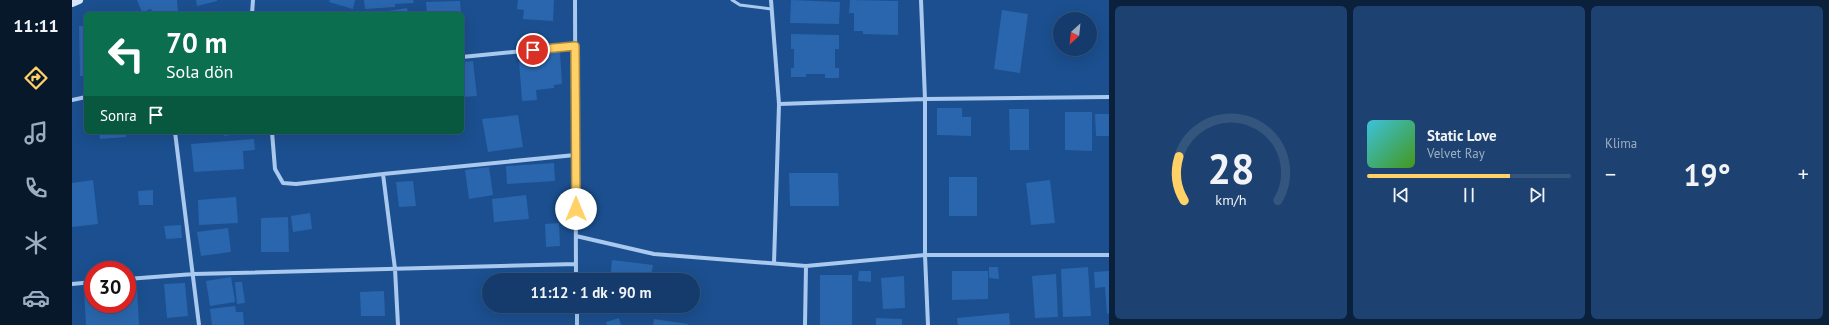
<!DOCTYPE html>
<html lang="tr">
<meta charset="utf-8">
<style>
body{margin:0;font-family:"PT Sans",sans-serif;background:#1d4271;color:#f1f3f6;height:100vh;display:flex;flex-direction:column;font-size:15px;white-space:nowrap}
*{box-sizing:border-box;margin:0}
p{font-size:13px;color:#9dadc1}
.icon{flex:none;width:22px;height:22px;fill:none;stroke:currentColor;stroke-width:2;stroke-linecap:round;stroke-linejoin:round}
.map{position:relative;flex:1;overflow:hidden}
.drawer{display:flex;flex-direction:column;gap:6px;padding:6px;background:#0b203b;width:720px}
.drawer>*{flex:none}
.hud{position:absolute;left:12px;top:12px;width:380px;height:122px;border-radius:6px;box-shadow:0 4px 16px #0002,0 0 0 1px #33557e;background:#0b6e4f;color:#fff;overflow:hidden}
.needle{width:26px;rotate:207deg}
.controls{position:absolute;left:981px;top:12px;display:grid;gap:8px}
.controls a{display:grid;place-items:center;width:44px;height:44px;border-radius:50%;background:#143b6b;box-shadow:0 4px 16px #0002,0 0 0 1px #33557e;font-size:20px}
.speed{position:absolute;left:12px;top:261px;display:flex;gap:8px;font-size:20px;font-weight:700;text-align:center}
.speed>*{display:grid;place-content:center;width:52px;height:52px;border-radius:50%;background:#143b6b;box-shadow:0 4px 16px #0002,0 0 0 1px #33557e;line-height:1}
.speed .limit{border:6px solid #d22;background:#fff;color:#111}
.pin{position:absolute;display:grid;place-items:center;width:34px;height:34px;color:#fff;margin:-17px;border:2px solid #fff;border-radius:50%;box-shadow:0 1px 4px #0007}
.me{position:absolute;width:44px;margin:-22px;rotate:0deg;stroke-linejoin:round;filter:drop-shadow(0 0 3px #0008)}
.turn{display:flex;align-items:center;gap:14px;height:84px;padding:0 16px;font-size:18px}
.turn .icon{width:52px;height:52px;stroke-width:2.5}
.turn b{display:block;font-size:28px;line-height:34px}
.then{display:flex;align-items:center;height:38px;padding:0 16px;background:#0003;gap:8px;font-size:15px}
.big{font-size:30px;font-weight:800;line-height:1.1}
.drawer .widget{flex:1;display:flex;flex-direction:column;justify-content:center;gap:6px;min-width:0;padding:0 14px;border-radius:6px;background:#1d4271}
.drawer .dial{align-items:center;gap:0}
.dial svg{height:104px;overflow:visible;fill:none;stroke:#33557e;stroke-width:7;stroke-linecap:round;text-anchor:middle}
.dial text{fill:#f1f3f6;stroke:none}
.song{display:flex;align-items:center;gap:12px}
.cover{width:48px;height:48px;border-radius:6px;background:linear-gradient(135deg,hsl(190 70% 55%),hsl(100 70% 35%))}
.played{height:4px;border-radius:2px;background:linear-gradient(90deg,#ffd166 70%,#33557e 70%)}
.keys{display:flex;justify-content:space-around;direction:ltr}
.heat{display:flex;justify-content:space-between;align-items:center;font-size:22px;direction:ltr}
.drawer .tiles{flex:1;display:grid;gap:6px;grid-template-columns:repeat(3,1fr)}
.trip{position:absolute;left:410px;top:273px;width:218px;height:40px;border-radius:20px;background:#143b6b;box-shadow:0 4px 16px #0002,0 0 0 1px #33557e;font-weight:800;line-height:40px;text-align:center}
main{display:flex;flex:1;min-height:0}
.dock{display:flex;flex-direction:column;width:72px;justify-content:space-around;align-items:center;background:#08182b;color:#9dadc1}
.dock .icon{width:28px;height:28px}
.dock .current{color:#ffd166}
.dock b{font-size:18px;color:#f1f3f6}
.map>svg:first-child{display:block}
.building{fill:#2a66ad}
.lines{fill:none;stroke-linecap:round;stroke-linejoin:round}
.service{stroke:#a9c9ee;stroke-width:3}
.minor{stroke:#a9c9ee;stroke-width:4}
.secondary{stroke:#d6e6fa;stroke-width:8}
.route-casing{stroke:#a68842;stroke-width:10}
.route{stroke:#ffd166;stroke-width:7}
</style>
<main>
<nav class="dock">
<b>11:11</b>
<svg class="icon current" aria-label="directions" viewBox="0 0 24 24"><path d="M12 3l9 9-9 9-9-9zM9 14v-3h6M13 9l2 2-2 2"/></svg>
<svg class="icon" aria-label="music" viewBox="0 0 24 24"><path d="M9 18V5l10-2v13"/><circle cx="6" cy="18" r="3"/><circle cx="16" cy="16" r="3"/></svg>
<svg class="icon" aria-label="phone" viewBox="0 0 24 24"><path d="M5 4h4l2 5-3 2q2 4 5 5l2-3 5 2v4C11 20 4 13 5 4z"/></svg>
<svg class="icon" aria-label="climate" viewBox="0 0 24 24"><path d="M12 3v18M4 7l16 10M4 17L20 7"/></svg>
<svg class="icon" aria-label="car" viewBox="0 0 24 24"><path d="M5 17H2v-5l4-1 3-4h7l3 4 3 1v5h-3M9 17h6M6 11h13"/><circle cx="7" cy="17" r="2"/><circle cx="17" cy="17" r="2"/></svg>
</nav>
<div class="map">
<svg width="1037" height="325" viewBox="0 0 1037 325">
<rect width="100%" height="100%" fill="#1b4f8f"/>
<path class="building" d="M65,0H105L106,11L95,14H81L79,9L70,12Z
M124,0H145V1L125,6Z
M258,0H283L281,9L257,2Z
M292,0H341L342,3L323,4V7L293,9Z
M446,0H482L481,21L451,19L452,10L445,9Z
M719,0L768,2L767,24L718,23Z
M778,0L826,1V35L791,34V31H782V13H777Z
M388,1L389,14H355L354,2Z
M335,8L336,14H304V13Z
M930,10L956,14L948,73L922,69Z
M7,26H14V76H8Z
M719,34L767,35V49H763V68H767V78H753V74H734V77H719V68H722V49H719Z
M488,52L490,84L482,85V88L464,90L465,100L450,101L447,61L463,60L462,53Z
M401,61L405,96L390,97V62Z
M865,108H890V117H899V136L865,135Z
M937,109H957V150H938Z
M993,112H1020V151L993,150Z
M1023,114H1037V136H1024Z
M446,115L451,147L416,152L410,119Z
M27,132H54V137L28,139Z
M151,132H164L165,134L152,136Z
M167,132H183V133L168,135Z
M182,139L183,150L171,151L172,169L122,172L119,144Z
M482,163L483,181L435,184L434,166Z
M417,167L421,195L397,199L393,170Z
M717,173H766L767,206H718Z
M877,177H905V216H877Z
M21,180L26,224L0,227V183Z
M978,180L983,223L959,225L954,183Z
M341,181L344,206L327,207L324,182Z
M81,190V205H67L66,191Z
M454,195L457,219L422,222L420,199Z
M164,197L166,223L127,225L126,200Z
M238,213L240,229L221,232L219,216Z
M216,217L217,252H189V218Z
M487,223L488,246L474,247L473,224Z
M109,225L110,238L94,239L92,226Z
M156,228L159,252L129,256L125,232Z
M540,260L581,265L579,276L576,275L575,280H538Z
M917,267H926L927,279L917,278Z
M1016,267L1019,316L991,317L989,269Z
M787,271H799V282L786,281Z
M880,271H916V299L880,300Z
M1037,271V313L1035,314L1033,287L1023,288L1022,272Z
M444,274H452L453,280H444Z
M984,274L986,317L963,318L960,276Z
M479,275V280H454V277Z
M595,275L623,279L622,286L621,279L595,280Z
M748,275H780V325H748Z
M832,276L833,308L811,309L809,278Z
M159,277L163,302L138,306L134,281Z
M163,282H170L173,303L165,304Z
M113,283L116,316L95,318L92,284Z
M65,288L67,325H14L12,290H21V304H55V289Z
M312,291L313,316H289L288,292Z
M163,306L164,312H171L172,325H140L138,309Z
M591,306H619V309L604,307V310L591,308Z
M937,313L938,325H886L885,318Z
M547,318L549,325H535L534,322Z
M804,318L830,319V325H804Z
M582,319L616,324V325H581Z"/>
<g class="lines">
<path class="service" d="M660,0L668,5L699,9"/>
<path class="minor" d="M503,0L504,280
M699,0L707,104L702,263
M849,0L853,99V255L856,325
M180,14L181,0
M390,57L503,46
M0,100L14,97
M707,104L853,99L1037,97
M103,132L127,325
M200,132L203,169L211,183L224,184L311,174L503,155
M311,174L323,269L326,325
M504,236L582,254L734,266L853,255H1037
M55,279L122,274L504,264
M0,284L21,282
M505,306V325
M733,325L734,266"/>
<path class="secondary" d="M0,3L7,0"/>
</g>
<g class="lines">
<g class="route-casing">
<path id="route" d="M461,50L503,46L504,209"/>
</g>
<use href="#route" class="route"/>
</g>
</svg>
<div class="controls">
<a><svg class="needle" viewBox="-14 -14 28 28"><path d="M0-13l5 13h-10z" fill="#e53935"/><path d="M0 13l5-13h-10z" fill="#9dadc1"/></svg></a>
</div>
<div class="speed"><div class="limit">30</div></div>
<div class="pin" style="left:461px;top:50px;background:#d93025"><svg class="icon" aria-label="arrive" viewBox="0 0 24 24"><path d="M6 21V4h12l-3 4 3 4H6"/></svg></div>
<svg class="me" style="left:504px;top:209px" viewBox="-20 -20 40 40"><circle r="19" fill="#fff"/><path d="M0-13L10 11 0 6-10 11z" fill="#ffd166"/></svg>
<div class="trip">11:12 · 1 dk · 90 m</div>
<div class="hud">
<div class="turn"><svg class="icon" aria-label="left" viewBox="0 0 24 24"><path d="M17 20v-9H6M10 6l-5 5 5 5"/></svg><div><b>70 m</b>Sola dön</div></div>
<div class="then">Sonra<svg class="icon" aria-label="arrive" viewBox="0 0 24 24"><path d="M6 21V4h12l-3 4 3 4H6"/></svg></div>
</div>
</div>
<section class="drawer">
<div class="tiles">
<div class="widget dial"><svg viewBox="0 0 100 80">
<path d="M14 69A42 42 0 1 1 86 69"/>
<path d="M14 69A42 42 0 0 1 10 35" stroke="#ffd166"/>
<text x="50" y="56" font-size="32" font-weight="700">28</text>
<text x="50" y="72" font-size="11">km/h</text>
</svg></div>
<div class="widget">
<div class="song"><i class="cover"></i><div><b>Static Love</b><p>Velvet Ray</p></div></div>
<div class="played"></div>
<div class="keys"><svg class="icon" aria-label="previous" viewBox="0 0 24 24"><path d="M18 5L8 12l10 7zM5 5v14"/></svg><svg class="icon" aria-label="pause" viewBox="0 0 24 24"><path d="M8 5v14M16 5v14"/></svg><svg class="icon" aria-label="next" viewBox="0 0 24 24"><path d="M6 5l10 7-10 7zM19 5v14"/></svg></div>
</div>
<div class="widget"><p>Klima</p>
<div class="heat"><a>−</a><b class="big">19°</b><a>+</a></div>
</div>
</div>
</section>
</main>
